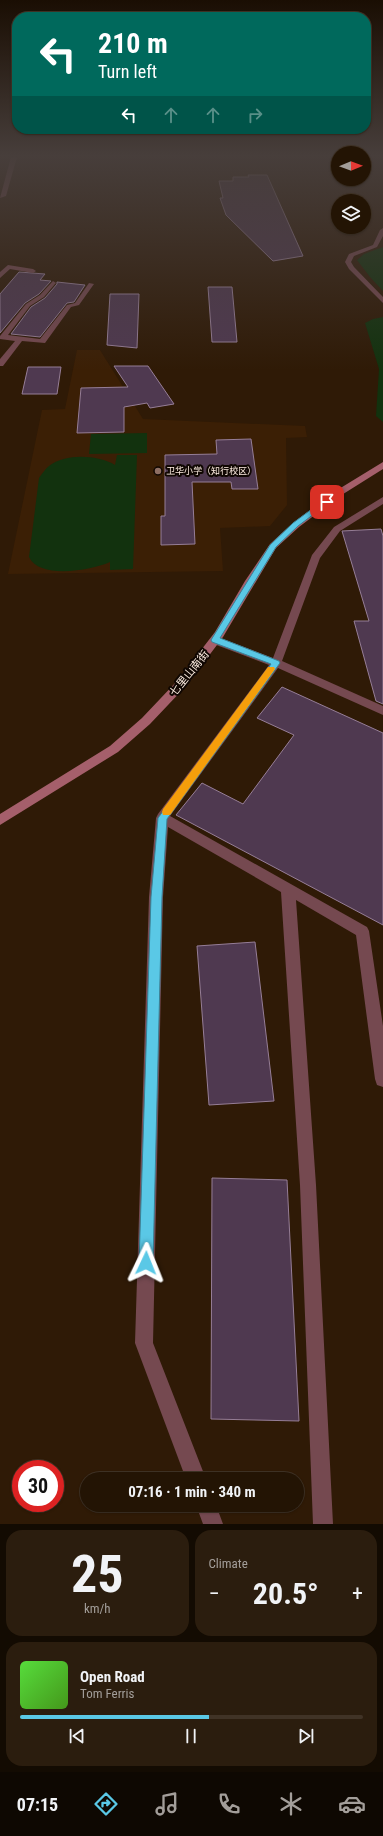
<!DOCTYPE html>
<meta charset="utf-8">
<style>
body{margin:0;font-family:"Roboto Condensed","Noto Sans SC",sans-serif;background:#2b1d0e;color:#f1f3f6;height:100vh;display:flex;flex-direction:column;font-size:15px;white-space:nowrap}
*{box-sizing:border-box;margin:0}
p{font-size:13px;color:#a39e9a}
.icon{flex:none;width:22px;height:22px;fill:none;stroke:currentColor;stroke-width:2;stroke-linecap:round;stroke-linejoin:round}
.map{position:relative;height:1524px;overflow:hidden}
.sheet{display:flex;flex-direction:column;gap:6px;padding:6px;background:#130b02;flex:1}
.sheet>*{flex:none}
.hud{position:absolute;left:12px;top:12px;width:359px;height:122px;border-radius:16px;box-shadow:0 1px 3px #0004,0 0 0 1px #403326;background:#00695c;color:#fff;overflow:hidden}
.needle{width:26px;rotate:89deg}
.buttons{position:absolute;left:331px;top:146px;display:grid;gap:8px}
.buttons a{display:grid;place-items:center;width:40px;height:40px;border-radius:50%;background:#231404;box-shadow:0 1px 3px #0004,0 0 0 1px #403326;font-size:20px}
.speed{position:absolute;left:12px;top:1460px;display:flex;gap:8px;font-size:20px;font-weight:700;text-align:center}
.speed>*{display:grid;place-content:center;width:52px;height:52px;border-radius:50%;background:#231404;box-shadow:0 1px 3px #0004,0 0 0 1px #403326;line-height:1}
.speed .limit{border:6px solid #d22;background:#fff;color:#111}
.pin{position:absolute;display:grid;place-items:center;width:34px;height:34px;color:#fff;margin:-17px;border-radius:8px;box-shadow:0 2px 6px #0006}
.me{position:absolute;width:44px;margin:-22px;rotate:2deg;stroke-linejoin:round;filter:drop-shadow(0 0 3px #0008)}
.turn{display:flex;align-items:center;gap:14px;height:84px;padding:0 20px;font-size:18px}
.turn .icon{width:52px;height:52px;stroke-width:2.5}
.turn b{display:block;font-size:28px;line-height:34px}
.lanes{display:flex;align-items:center;height:38px;padding:0 20px;background:#0003;justify-content:center;gap:20px;direction:ltr}
.lanes .off{opacity:.35}
.big{font-size:30px;font-weight:700;line-height:1.1}
.sheet .card{flex:1;display:flex;flex-direction:column;justify-content:center;gap:6px;min-width:0;padding:0 14px;border-radius:16px;background:#2b1d0e}
.sheet .dial{align-items:center;gap:0}
.dial b{font-size:52px;line-height:1}
.song{display:flex;align-items:center;gap:12px}
.cover{width:48px;height:48px;border-radius:6px;background:linear-gradient(135deg,hsl(110 70% 55%),hsl(100 70% 35%))}
.played{height:4px;border-radius:2px;background:linear-gradient(90deg,#5ac8e6 55%,#403326 55%)}
.keys{display:flex;justify-content:space-around;direction:ltr}
.heat{display:flex;justify-content:space-between;align-items:center;font-size:22px;direction:ltr}
.sheet .tiles{flex:1;display:grid;gap:6px;grid-template-columns:1fr 1fr}
.card:last-child{grid-column:span 2}
.trip{position:absolute;left:80px;top:1472px;width:224px;height:40px;border-radius:20px;background:#231404;box-shadow:0 1px 3px #0004,0 0 0 1px #403326;font-weight:700;line-height:40px;text-align:center}
.tabs{display:flex;height:64px;justify-content:space-around;align-items:center;background:#0e0802;color:#a39e9a}
.tabs .icon{width:28px;height:28px}
.tabs .current{color:#5ac8e6}
.tabs b{font-size:18px;color:#f1f3f6}
.map>svg:first-child{display:block}
.built{fill:#3b1f05}
.green{fill:#12320e}
.building{fill:#4f3950;stroke:#967e97}
.lines{fill:none;stroke-linecap:round;stroke-linejoin:round}
.street{fill:#754950;fill-rule:evenodd}
.secondary{fill:#a55f6b;fill-rule:evenodd}
.route{fill:#5ac8e6;stroke:#3a8296}
.slow{fill:#f59e0b}
.education-dot{fill:#8d6e63;stroke:#100702;stroke-width:1.5}
.labels{text-anchor:middle;stroke-width:4;stroke-linejoin:round;paint-order:stroke}
.far-poi-label{font-size:9px;fill:#ffefe3;stroke:#100702;text-anchor:start}
.street-label{font-size:11px;fill:#ffefe3;stroke:#100702}
</style>
<div class="map">
<svg width="383" height="1524" viewBox="0 0 383 1524">
<rect width="100%" height="100%" fill="#2f1a06"/>
<path class="built" d="M77,350H100L143,419L305,426L307,437L286,438L287,505L270,526L220,528L223,571L8,574L42,410L65,409Z"/>
<path class="green" d="M383,247V291L370,277L357,260L364,254Z
M383,317V422L376,416L379,369L365,323L373,319Z
M147,433V453L89,454L91,434Z
M117,455H137L133,569L110,570V562C92,570 40,580 29,557L39,478C42,474 45,469 49,466C66,453 98,455 115,465Z"/>
<path class="building" d="M248,175H267L303,256L273,261L226,215L220,198H223L219,181H233V177H249Z
M19,272L45,274L40,280L51,281L39,294L25,303L0,333V294Z
M57,282L85,285L74,302L67,303L40,337L11,334L31,307L45,298L57,284Z
M208,287H232L237,342H212Z
M110,294H139L137,348L107,345Z
M114,366H148L174,404L150,408L147,403L124,407V432L77,433L81,388L128,387Z
M28,367H61L57,394H22Z
M251,439L258,489H232L231,482H192L195,544L161,545V516H165V455L217,454L216,440Z
M381,529L383,536V704L376,701L354,621H369L342,531Z
M282,687L383,733V925L176,815L202,783L243,804L294,735L257,718Z
M255,942L274,1101L209,1105L197,946Z
M212,1178L287,1180L299,1421L211,1419Z"/>
<g class="lines">
<path class="street" d="M11,157H17L6,196L0,198Z
M383,228V236L377,247L354,256L351,262L354,267L383,297V303L349,269L345,262L349,254L373,245L380,230Z
M8,265L33,269L36,271L33,273L10,269L0,278V272Z
M53,281L56,283L55,284L44,297L30,306L8,335L40,339L67,305L75,303L89,283L94,284L79,305L71,307L45,343L22,341L3,366H0V359L15,341L0,339V336L26,304L40,295Z
M383,497V504L340,531L320,558L282,661L383,706V715L278,668L170,816L367,927L369,931L383,1026V1087L377,1085L375,1079L356,935L296,900L316,1185L333,1524H313L300,1185L281,892L168,827L163,897L153,1343L206,1479H186L135,1343L149,897L156,818L158,814L269,665L211,643L210,640L215,636L273,658L312,555L334,527Z
M196,1505H216L223,1524H203Z"/>
<path class="secondary" d="M383,462V469L340,496L299,527L276,548L223,637L186,686L150,724L118,752L0,825V814L110,746L142,718L178,680L215,632L245,581L270,544L293,523L334,492Z"/>
</g>
<linearGradient id="sky" x2="0" y2="1"><stop stop-color="#1a0e03"/><stop offset="0.42" stop-color="#473e3b"/><stop offset="1" stop-color="#473e3b" stop-opacity="0"/></linearGradient>
<rect width="383" height="370" fill="url(#sky)"/>
<path class="route" d="M324,500L330,502L298,526L276,547L220,638L279,661L280,663L167,819L162,897L153,1263L151,1268L146,1270L141,1268L139,1263L151,897L158,818L271,664L212,642L211,640L270,545L293,523Z"/>
<path class="slow" d="M268,667H274L275,669L170,815H163L162,812L163,809Z"/>
<circle class="education-dot" cx="158" cy="471" r="4"/>
<g class="labels">
<g class="far-poi-label">
<text x="166" y="474">卫华小学（知行校区）</text>
</g>
<g class="street-label">
<text transform="translate(189 673) rotate(-51)" y="4">七里山南街</text>
</g>
</g>
</svg>
<div class="buttons">
<a><svg class="needle" viewBox="-14 -14 28 28"><path d="M0-13l5 13h-10z" fill="#e53935"/><path d="M0 13l5-13h-10z" fill="#a39e9a"/></svg></a>
<a><svg class="icon" aria-label="layers" viewBox="0 0 24 24"><path d="M12 4l9 5-9 5-9-5zM3 14l9 5 9-5"/></svg></a>
</div>
<div class="speed"><div class="limit">30</div></div>
<div class="pin" style="left:327px;top:502px;background:#d93025"><svg class="icon" aria-label="arrive" viewBox="0 0 24 24"><path d="M6 21V4h12l-3 4 3 4H6"/></svg></div>
<svg class="me" style="left:146px;top:1263px" viewBox="-20 -20 40 40"><path d="M0-17L14 15 0 8-14 15z" fill="#5ac8e6" stroke="#fff" stroke-width="4"/></svg>
<div class="trip">07:16 · 1 min · 340 m</div>
<div class="hud">
<div class="turn"><svg class="icon" aria-label="left" viewBox="0 0 24 24"><path d="M17 20v-9H6M10 6l-5 5 5 5"/></svg><div><b>210 m</b>Turn left</div></div>
<div class="lanes"><svg class="icon" aria-label="left" viewBox="0 0 24 24"><path d="M17 20v-9H6M10 6l-5 5 5 5"/></svg><svg class="icon off" aria-label="ahead" viewBox="0 0 24 24"><path d="M12 20V5M6 11l6-6 6 6"/></svg><svg class="icon off" aria-label="ahead" viewBox="0 0 24 24"><path d="M12 20V5M6 11l6-6 6 6"/></svg><svg class="icon off" aria-label="right" viewBox="0 0 24 24"><path d="M7 20v-9h11M14 6l5 5-5 5"/></svg></div>
</div>
</div>
<section class="sheet">
<div class="tiles">
<div class="card dial"><b>25</b><p>km/h</p></div>
<div class="card"><p>Climate</p>
<div class="heat"><a>−</a><b class="big">20.5°</b><a>+</a></div>
</div>
<div class="card">
<div class="song"><i class="cover"></i><div><b>Open Road</b><p>Tom Ferris</p></div></div>
<div class="played"></div>
<div class="keys"><svg class="icon" aria-label="previous" viewBox="0 0 24 24"><path d="M18 5L8 12l10 7zM5 5v14"/></svg><svg class="icon" aria-label="pause" viewBox="0 0 24 24"><path d="M8 5v14M16 5v14"/></svg><svg class="icon" aria-label="next" viewBox="0 0 24 24"><path d="M6 5l10 7-10 7zM19 5v14"/></svg></div>
</div>
</div>
</section>
<nav class="tabs">
<b>07:15</b>
<svg class="icon current" aria-label="directions" viewBox="0 0 24 24"><path d="M12 3l9 9-9 9-9-9zM9 14v-3h6M13 9l2 2-2 2"/></svg>
<svg class="icon" aria-label="music" viewBox="0 0 24 24"><path d="M9 18V5l10-2v13"/><circle cx="6" cy="18" r="3"/><circle cx="16" cy="16" r="3"/></svg>
<svg class="icon" aria-label="phone" viewBox="0 0 24 24"><path d="M5 4h4l2 5-3 2q2 4 5 5l2-3 5 2v4C11 20 4 13 5 4z"/></svg>
<svg class="icon" aria-label="climate" viewBox="0 0 24 24"><path d="M12 3v18M4 7l16 10M4 17L20 7"/></svg>
<svg class="icon" aria-label="car" viewBox="0 0 24 24"><path d="M5 17H2v-5l4-1 3-4h7l3 4 3 1v5h-3M9 17h6M6 11h13"/><circle cx="7" cy="17" r="2"/><circle cx="17" cy="17" r="2"/></svg>
</nav>
